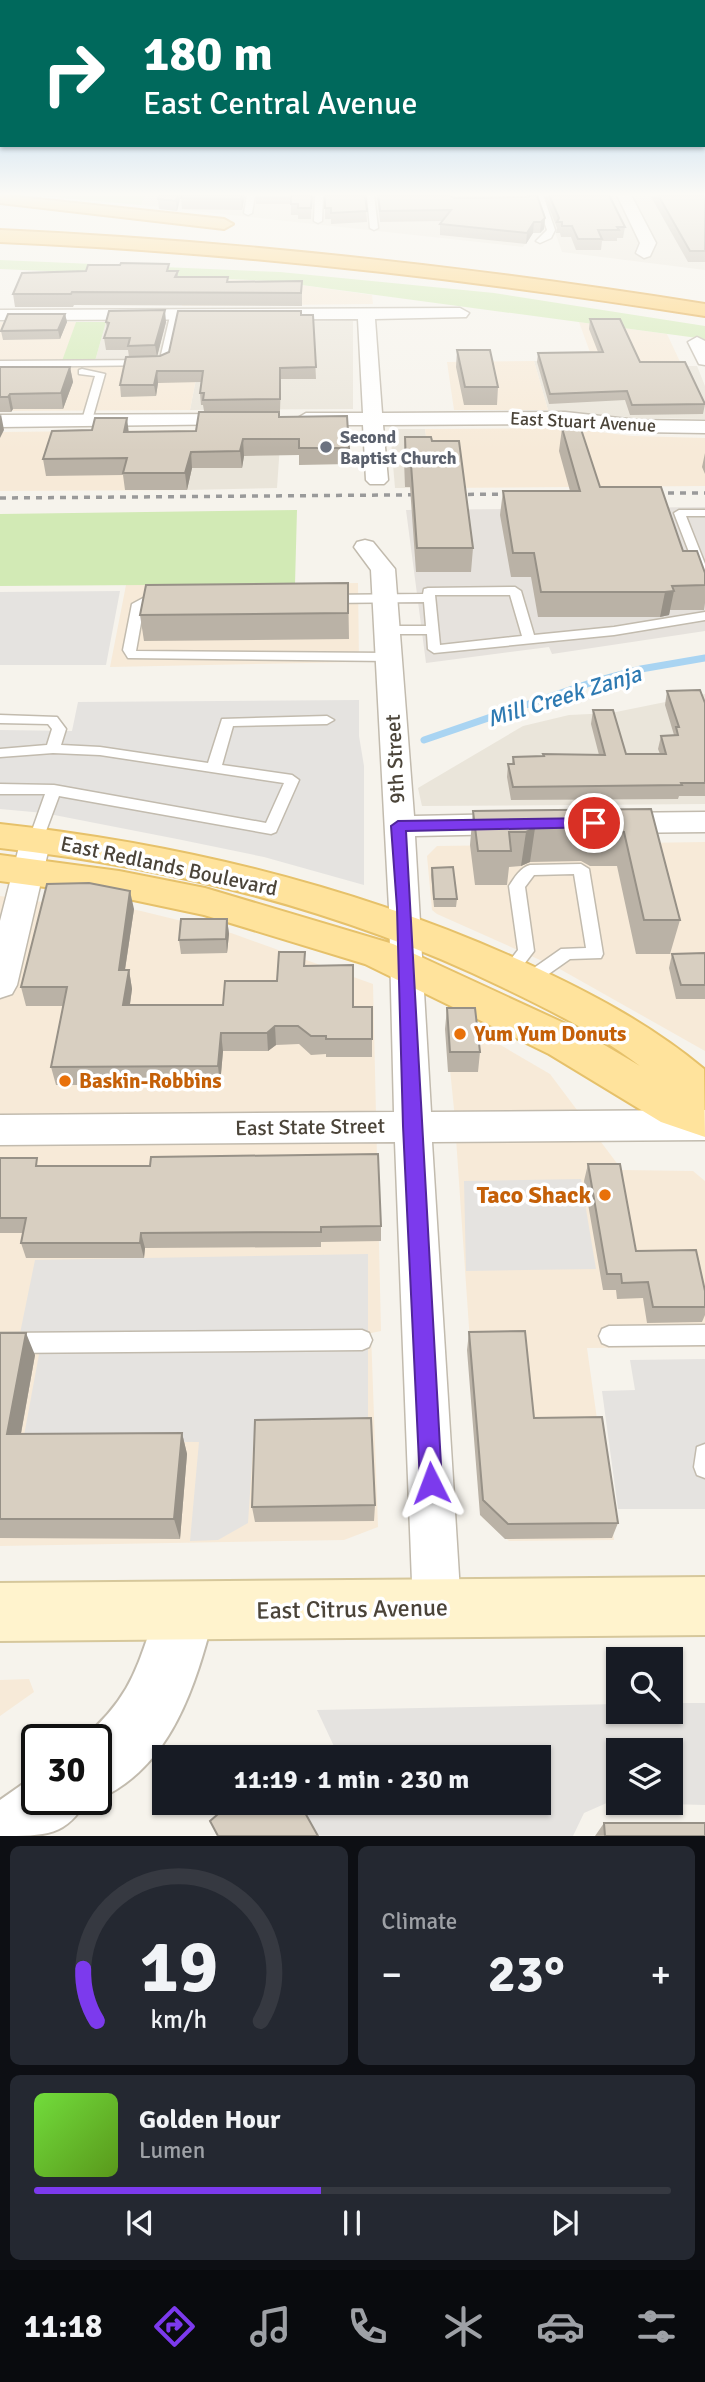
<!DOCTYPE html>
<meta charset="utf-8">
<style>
body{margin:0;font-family:Signika,sans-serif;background:#242831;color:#f1f3f6;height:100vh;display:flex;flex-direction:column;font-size:26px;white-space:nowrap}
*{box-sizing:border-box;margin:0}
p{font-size:23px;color:#9ea1a6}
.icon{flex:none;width:38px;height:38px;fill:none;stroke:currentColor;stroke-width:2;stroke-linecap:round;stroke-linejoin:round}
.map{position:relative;height:1836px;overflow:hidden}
.drawer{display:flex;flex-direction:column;gap:10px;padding:10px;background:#0d0f14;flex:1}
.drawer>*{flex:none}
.banner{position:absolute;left:0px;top:0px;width:705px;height:147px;box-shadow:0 2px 5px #0004;background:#00695c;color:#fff;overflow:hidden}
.fabs{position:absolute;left:606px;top:1647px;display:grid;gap:14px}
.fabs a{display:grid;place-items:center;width:77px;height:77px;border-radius:0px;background:#171b24;box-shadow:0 2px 5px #0004;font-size:35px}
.speed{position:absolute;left:21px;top:1724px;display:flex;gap:14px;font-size:35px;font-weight:700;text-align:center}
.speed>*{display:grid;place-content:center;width:91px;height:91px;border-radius:50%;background:#171b24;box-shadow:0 2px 5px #0004;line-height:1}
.speed .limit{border:4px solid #111;border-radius:10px;background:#fff;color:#111}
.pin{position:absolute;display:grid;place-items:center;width:60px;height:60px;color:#fff;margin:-30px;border:4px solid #fff;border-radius:50%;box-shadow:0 2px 7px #0007}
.me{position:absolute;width:77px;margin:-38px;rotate:357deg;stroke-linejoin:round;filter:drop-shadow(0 0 5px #0008)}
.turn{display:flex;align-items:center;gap:24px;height:147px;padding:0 28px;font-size:32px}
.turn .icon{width:91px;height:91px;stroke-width:2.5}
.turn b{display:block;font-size:49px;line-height:60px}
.big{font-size:52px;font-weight:800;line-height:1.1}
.drawer .widget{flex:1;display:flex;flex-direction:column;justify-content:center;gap:10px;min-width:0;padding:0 24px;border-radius:10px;background:#242831}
.drawer .dial{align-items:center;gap:0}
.dial svg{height:182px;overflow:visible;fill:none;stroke:#363941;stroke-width:7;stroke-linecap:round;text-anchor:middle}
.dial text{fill:#f1f3f6;stroke:none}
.song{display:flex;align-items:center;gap:21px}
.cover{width:84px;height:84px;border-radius:10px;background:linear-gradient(135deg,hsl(100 70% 55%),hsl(90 70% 35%))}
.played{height:7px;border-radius:4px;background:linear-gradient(90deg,#7c3aed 45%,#363941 45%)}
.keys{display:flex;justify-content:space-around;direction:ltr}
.heat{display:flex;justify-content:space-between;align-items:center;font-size:38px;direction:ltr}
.drawer .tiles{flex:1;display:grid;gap:10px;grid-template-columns:1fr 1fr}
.widget:last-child{grid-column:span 2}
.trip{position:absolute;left:152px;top:1745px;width:399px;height:70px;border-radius:0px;background:#171b24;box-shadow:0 2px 5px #0004;font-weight:800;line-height:70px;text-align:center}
.tab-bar{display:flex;height:112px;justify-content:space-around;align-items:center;background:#090b0e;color:#9ea1a6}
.tab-bar .icon{width:49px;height:49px}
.tab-bar .on{color:#7c3aed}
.tab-bar b{font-size:32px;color:#f1f3f6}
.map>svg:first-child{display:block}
.residential{fill:#eae5da}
.commercial{fill:#f7ead8}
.industrial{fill:#e6e2dd}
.green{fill:#d2eab5}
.parking{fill:#e5e3e0}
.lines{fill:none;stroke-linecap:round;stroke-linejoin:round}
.stream{stroke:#a9d4f2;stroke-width:7}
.service-casing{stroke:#c2bbae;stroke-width:3}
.minor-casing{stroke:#c2bbae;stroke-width:3}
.tertiary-casing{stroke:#c2bbae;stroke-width:4}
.secondary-casing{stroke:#d6c79b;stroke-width:4}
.primary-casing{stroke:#e6c16a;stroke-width:4}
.motorway-casing{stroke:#e0a43c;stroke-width:4}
.service{fill:#fff;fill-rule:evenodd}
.minor{fill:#fff;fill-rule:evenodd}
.tertiary{fill:#fff;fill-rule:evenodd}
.secondary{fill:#fff3cd;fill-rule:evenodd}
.primary{fill:#ffe39c;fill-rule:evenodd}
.motorway{fill:#ffcf6e;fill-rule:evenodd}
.rail{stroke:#9a9a9a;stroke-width:3.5;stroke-dasharray:6 6;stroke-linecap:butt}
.wall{fill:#bab2a6}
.shaded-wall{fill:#979187}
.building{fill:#d8cfc1;stroke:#979187;stroke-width:2}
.route{fill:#7c3aed;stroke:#51269a;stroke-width:2}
.worship-dot{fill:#6b7280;stroke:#fff;stroke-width:2.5}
.food-dot{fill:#e8710a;stroke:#fff;stroke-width:2.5}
.labels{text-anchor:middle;stroke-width:7;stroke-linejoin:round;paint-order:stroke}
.far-street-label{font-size:18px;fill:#4b4439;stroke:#fff}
.far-worship-label{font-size:18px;font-weight:bold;fill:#5b616d;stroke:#fff;text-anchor:start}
.street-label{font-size:21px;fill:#4b4439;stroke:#fff}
.food-label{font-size:21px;font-weight:bold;fill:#c56008;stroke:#fff;text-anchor:start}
.water-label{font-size:23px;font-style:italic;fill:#2e7ab2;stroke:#fff}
.near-food-label{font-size:24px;font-weight:bold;fill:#c56008;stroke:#fff;text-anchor:end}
.near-street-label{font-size:24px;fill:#4b4439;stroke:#fff}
</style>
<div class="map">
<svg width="705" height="1836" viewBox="0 0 705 1836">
<rect width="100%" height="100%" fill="#f6f3ec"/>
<path class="residential" d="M145,195H534L545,233H533L523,247L141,205Z
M542,195H705V270L562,252Z
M353,321V409L190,410L199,364L95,361L106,322Z
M534,361H593L595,366H697L705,386V419L639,418L548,410Z
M390,429H425L433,488H395Z
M195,430H281L277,488L187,490Z
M705,694V804L422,806L418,788L523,726L569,715L611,713Z"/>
<path class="commercial" d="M190,278L272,281L372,295L373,304L182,306Z
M0,322H76L63,361L199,363L190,410L0,411Z
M579,322L667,334L682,366H595Z
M534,361L548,410H454L447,362Z
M566,428L632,436L705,438V486L433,488L425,429Z
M195,430L187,490L0,491V432Z
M358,583L359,662L110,667L126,585Z
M705,842V1051L558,968L437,914L432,910L427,856L437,846Z
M0,896L50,903L90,901L141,911L231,933L373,984L381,1331L371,1333L378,1527L344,1540L0,1546Z
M446,1029H473L550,1074L622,1170L693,1171L705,1181V1347L587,1348L614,1540L509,1541L482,1517L454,1109Z
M29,1679L34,1692L0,1716V1680Z"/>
<path class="industrial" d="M705,507V631L552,654L549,647L426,663L406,510Z"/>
<path class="green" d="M30,195H145L141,205Z
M0,260L280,272L494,293L705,326V339L272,281L0,269Z
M76,322H106L95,361H62Z
M297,510L295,584L0,586V514Z"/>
<path class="parking" d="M120,591L106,665H0V592Z
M359,700V736L364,766V885L264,857L177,839L44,813L0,809V730L72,731L78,702Z
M581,1179L596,1269L466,1271L464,1181Z
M368,1254V1431L254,1433L248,1523L218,1540L190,1541L199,1442L23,1441L40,1349L17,1348L35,1260Z
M705,1359V1509H618L602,1391L635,1390L630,1360Z
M670,1703H705V1805L630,1803L670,1802V1750H618V1802H609L584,1813L573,1836H314L302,1815L315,1803L539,1802V1757H339L317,1710L618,1704V1712H670Z"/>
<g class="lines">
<path class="stream" d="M424,740L593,682L641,669L705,658"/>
<g class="service-casing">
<path id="service" d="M247,195H255L252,213L248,215L244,213Z
M315,195H323L322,221L318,223L314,221Z
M367,195H374L378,228L374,230L370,228Z
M535,195H543L555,230L551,238L540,243L536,241L547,230Z
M171,312L178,314L169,361L161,365L0,367V361L157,360L160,359Z
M82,369L105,374L92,420L87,423L82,420L95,376L79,374V370Z
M679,510H705V516H686L705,564V582L699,578L674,513Z
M515,587L521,591L534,635L614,627L705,612V620L614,635L434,653L428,649L427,634H387L381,630L387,626H426L424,602L326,603L320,599L326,595L423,594L424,589L428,588ZM435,595H510L522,636L440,645Z
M164,596L168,597V603L144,606L136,651L389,653L395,657L389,661L128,658L123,650L132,604L145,597Z
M0,715L57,717L66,729L61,745L100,747L208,763L222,719L327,716L334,720L327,724L233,726L222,765L292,775L299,780L276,832L271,834L59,796L43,839L36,844L29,839L45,794H0V784L54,785L266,823L284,783L100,755L53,753L0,757V749L47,745L52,729L48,724L0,723Z
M581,864L589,869L603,954L601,958L570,959L533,985H521L519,981L521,977L561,949L586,948L574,874L534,875L525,887L534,951L515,976H503L501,972L518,950L509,886C514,878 521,867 530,865Z
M705,1325V1345L609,1346L602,1343L599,1336L602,1329L609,1326Z
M362,1330L369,1333L372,1340L369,1347L362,1350L0,1353V1333Z
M705,1444V1478L697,1475L694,1467L697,1447Z"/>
</g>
<g class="minor-casing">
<path id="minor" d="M617,195H631L656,243L650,256L644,258L636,253L640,243Z
M460,308L469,313L466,317L375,319L382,413L565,412L638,420L705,421V433L638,432L565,424L383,425L388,480L384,484H370L366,480L363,425H306L296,419L306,413H363L358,319L0,320V310Z
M697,337L705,341V365L699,364L688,342Z
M240,414L250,420L247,424L0,427V415Z
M365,540L373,542L395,569L414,816L513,814L523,817L528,824L523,831L513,834L415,836L431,1112L705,1110V1140L432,1142L461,1608L454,1625L437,1632L420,1625L413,1608L395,1142L0,1145V1115L394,1112L389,908L371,570L354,547L357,542Z
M705,812V832L613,833L603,830L598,823L603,816L613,813Z
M36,829L46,832L51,839L17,985L12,994L0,998V921L21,839L26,832Z"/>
</g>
<g class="tertiary-casing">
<path id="tertiary" d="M186,1582L207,1590L215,1611C196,1684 172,1768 96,1800L95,1799L96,1740H81C140,1691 138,1655 165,1590Z
M37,1774V1799H87C67,1836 46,1836 0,1836V1800Z"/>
</g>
<g class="secondary-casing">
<path id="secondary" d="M705,1577V1635L0,1641V1583Z"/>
</g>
<g class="primary-casing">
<path id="primary" d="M0,824C182,844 359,887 526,963C589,992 650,1024 704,1069L705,1137L661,1122L549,1054L365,964L204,915L119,897L0,881V855L119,871L205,888L393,944L579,1030L640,1066C598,1034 550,1010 502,987C343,910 175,868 0,848Z"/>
</g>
<g class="motorway-casing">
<path id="motorway" d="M0,195L224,219L233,224L224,229L0,203Z
M0,230C237,241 471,267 705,304V316C471,279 237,252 0,242Z"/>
</g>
<use href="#service" class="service"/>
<use href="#minor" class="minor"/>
<use href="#tertiary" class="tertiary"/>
<use href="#secondary" class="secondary"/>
<use href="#primary" class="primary"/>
<use href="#motorway" class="motorway"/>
<path class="rail" d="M644,493H705
M0,498L521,494"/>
</g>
<path class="wall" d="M159,195H181L177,211L159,209L158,199Z
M182,195H245L242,210L182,209L181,198Z
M256,195H314H312L311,219H298V215H291V204H256Z
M325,195H366H365L367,222L331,224V219H325Z
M377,195H449L455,198H458L457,195H537L545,218L544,229L540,233H533L526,244L440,235V224L443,221L380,222Z
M544,195H609L625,227L623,238H617V241H602L601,250H576L571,237H561L560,233H556L557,228Z
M650,195H705V262H688Z
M170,271H178V277L228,282L302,281V306L74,305L73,307H15L13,294Z
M65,314L67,322L60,339L3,340L1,331Z
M301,315H313L316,379H281L280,411H204L203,405H201L200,393L201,382L158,383L156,396L121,397L120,385L129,357L128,350H106L104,338L107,329L106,322H166L157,356H160Z
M590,319L640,362L705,404L703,414L630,415L625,400L549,404L537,362L538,353L598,352L589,329Z
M457,350L498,387L497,405H464L456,367Z
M0,367H70L73,382L63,409H13L11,412H0Z
M279,417L349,448V464L299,465V455L244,456L242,468H192L187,490H125L123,475L46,476L43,459L129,432L196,431Z
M562,428L600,487L683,551L705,573V603L704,610H670L669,615L660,617H538L531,577H511L500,515L503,491H570L559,451Z
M405,437L432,441L473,548L471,572H416L410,487H405L404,460Z
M705,453V474L702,467Z
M348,583L349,639L144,641L140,615Z
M667,691L705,703V796H679L678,799L511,800L507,777L508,764H512L513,757L543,756V754L599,755L591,724L593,710L626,754H660L658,749L661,736L674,735L665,705Z
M651,809L680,920L670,954H636L617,866H590L581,861L530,862L521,866L509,867L507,885H475L470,845L473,811Z
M432,868L457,899L456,907H434L431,875Z
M134,909L125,970H129L132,989L130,1005H223L277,981L305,952V966L353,1007L372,1039V1057H326V1054L311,1055L299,1044L276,1045L268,1051H223L220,1085H56L51,1067L63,1006H26L21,987Z
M227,919L229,934L227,953L181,954L179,940Z
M705,953V999H676L669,968L672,954Z
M447,1008L480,1052L478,1072H448L445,1029Z
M0,1158L40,1166L381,1226V1241L321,1242V1247L145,1248L144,1258H26L21,1243L23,1233H0Z
M588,1164L636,1251L705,1291V1315L702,1322L647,1323L643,1298L617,1299L616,1290H603L584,1181Z
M469,1332L534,1418L618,1523L612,1538L505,1539L480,1515L467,1350Z
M0,1333L35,1355L21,1434L182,1433L187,1454L180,1539L0,1538Z
M375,1505L374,1521L255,1522L252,1507Z
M604,1823L705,1836H595Z"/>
<path class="shaded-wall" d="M178,195H181L177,211L176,201Z
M242,195H245L242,210L241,199Z
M545,218L544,229L540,233L541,222Z
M534,222L533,233L526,244L527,233Z
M165,310L166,322L157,357L155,345Z
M65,314L67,322L60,339L58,330Z
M70,367L73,382L63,409L61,393Z
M157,371L158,383L156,396L154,385Z
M10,394L13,409L11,412L8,397Z
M1,414L4,430L0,438V416Z
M127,418L129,434L124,432Z
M243,439L244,456L242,468L240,451Z
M191,452L192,468L187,490L185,473Z
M674,591L669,615L660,617L665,592Z
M535,828L530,862L521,866L526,832Z
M130,891L134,909L122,989L119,970Z
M227,919L229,934L227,953L226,939Z
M129,970L132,989L127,1024L123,1005Z
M275,1026L276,1045L268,1051L267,1033Z
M221,1033L223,1051L220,1085L218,1066Z
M141,1233L145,1248L144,1258L140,1243Z
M26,1333L35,1355L17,1455L7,1434Z
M182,1433L187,1454L180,1539L174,1519Z"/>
<path class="building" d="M159,195H178L176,201L158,199Z
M182,195H242L241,199L181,198Z
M291,195H312L311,208H298V204H291Z
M325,195H365L367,211L331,213V208H325Z
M378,195H449L455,198L527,197L531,195H537L545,218L541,222H534L527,233L440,224L451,210L380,211Z
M549,195H609L625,227H617L619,230H598L602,239H578L572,226H562V222H557L559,218Z
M658,195H705V251H690Z
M121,263L169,264L167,271H178L175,277H228L227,282L302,281L301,293L72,292L71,294H13L22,273L86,271L88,265H120Z
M165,310L155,345L128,346L130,338H104L109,323L106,322L109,311Z
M178,311H301V315H313L316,367L280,368V399L203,400L204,393H200L203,371H157L154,385H120L126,357L160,356L169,352Z
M8,314H65L58,330L1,331Z
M590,319H620L640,362H685L705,404L632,405L627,391L550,394L538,353L603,352Z
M457,350H490L498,387H465Z
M0,367H70L61,393L10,394L8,397H0Z
M199,412H279V417L347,416L349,448H299V439H243L240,451L191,452L185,473H123L127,458L43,459L52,431L92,430L95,418H127L124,432L196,431Z
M579,423L600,487H661L683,551H697L705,573V585L672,586L674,591L665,592H541L534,553H513L503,491H580L562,428Z
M405,437H431L432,441H459L473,548H417L411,464H406Z
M348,583V613L140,615L146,585Z
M700,690L705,703V783H681L682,785L513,787L508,764H514L513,757L544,756L543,754L605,755L593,710H613L626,754H666L661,736L678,735L676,727H679L667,691Z
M651,809L680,920H644L624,832H596L587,827L535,828L526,832H509L511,851H478L473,811Z
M453,867L457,899H434L432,868Z
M89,883L130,891L119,970H129L123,1005H223L225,981H277L279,952H305L304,966L353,965V1007H372V1039H326V1036H311L298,1026H275L267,1033H221L218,1066L51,1067L67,987H21L47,884Z
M181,919H227L226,939L179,940Z
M705,953V985H681L672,954Z
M447,1008H475L480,1052H450Z
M378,1154L381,1226L321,1227V1232L141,1233L140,1243H21L26,1218H0V1158H37L36,1166H150L151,1157Z
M588,1164H620L636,1251L696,1250L705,1291V1307H653L648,1282L622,1283L621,1274H607Z
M525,1331L534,1418L602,1417L618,1523L508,1524L483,1500L469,1332Z
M0,1333H26L7,1434L182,1433L174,1519H0Z
M371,1418L375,1505L252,1507L255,1420Z
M232,1802H299L318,1836H218L210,1821Z
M604,1823H705V1836H605Z"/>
<linearGradient id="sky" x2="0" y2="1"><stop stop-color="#8fc1ec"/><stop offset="0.43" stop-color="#fbfaf6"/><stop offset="1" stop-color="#fbfaf6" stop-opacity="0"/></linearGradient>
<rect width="705" height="452" fill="url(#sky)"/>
<path class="route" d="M594,818L601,823L599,827L406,831L442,1483L439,1491L431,1494L423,1491L420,1483L403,1126L397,908L391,826L398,821Z"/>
<circle class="worship-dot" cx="326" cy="447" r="7"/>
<g class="food-dot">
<circle cx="460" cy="1034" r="7"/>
<circle cx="65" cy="1081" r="7"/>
<circle cx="605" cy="1195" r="7"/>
</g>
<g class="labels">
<g class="far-street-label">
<text transform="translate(583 422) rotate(3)" y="6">East Stuart Avenue</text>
</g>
<g class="far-worship-label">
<text x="340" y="443">Second<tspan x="340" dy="21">Baptist Church</tspan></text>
</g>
<g class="street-label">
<text transform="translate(395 759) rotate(-93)" y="7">9th Street</text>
<text transform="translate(169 866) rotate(12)" y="7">East Redlands Boulevard</text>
<text transform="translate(310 1127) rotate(-1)" y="7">East State Street</text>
</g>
<g class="food-label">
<text x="474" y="1041">Yum Yum Donuts</text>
<text x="79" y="1088">Baskin-Robbins</text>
</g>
<g class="water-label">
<text transform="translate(564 696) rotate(-17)" y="8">Mill Creek Zanja</text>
</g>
<g class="near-food-label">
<text x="591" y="1203">Taco Shack</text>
</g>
<g class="near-street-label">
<text transform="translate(352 1609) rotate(-1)" y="8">East Citrus Avenue</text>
</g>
</g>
</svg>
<div class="fabs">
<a><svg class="icon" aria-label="search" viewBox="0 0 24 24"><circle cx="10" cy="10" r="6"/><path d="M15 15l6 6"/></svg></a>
<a><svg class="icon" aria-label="layers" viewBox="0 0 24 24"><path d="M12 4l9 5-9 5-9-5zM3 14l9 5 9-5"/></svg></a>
</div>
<div class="speed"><div class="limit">30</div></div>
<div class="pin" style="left:594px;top:823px;background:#d93025"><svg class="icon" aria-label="arrive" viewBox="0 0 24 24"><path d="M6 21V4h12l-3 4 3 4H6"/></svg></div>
<svg class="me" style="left:431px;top:1483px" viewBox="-20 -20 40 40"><path d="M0-17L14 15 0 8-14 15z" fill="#7c3aed" stroke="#fff" stroke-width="4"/></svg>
<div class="trip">11:19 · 1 min · 230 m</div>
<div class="banner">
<div class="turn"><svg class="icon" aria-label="right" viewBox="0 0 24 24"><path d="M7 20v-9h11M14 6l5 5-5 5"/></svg><div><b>180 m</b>East Central Avenue</div></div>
</div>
</div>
<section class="drawer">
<div class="tiles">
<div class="widget dial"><svg viewBox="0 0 100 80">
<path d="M14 69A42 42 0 1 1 86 69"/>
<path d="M14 69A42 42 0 0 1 8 46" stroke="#7c3aed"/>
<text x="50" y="56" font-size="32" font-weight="700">19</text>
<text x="50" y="72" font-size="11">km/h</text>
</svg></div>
<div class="widget"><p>Climate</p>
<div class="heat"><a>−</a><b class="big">23°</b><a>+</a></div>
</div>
<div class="widget">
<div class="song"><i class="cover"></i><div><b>Golden Hour</b><p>Lumen</p></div></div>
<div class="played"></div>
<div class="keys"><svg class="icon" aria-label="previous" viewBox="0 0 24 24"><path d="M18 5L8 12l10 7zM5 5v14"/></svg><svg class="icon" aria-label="pause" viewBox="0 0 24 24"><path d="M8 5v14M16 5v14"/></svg><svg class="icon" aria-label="next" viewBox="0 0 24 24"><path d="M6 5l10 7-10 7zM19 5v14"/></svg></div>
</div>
</div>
</section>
<nav class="tab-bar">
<b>11:18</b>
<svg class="icon on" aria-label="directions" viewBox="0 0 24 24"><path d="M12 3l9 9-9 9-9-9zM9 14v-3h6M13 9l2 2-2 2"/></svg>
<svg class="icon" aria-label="music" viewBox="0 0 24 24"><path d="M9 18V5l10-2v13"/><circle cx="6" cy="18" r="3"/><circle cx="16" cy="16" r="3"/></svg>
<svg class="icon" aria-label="phone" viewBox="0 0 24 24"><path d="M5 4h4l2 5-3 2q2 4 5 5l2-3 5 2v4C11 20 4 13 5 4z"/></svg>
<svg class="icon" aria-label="climate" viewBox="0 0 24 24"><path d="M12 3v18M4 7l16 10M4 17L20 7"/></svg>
<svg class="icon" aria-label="car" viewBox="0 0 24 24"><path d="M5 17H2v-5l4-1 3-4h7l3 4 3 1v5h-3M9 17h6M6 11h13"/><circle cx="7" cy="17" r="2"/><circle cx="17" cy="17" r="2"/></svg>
<svg class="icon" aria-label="filters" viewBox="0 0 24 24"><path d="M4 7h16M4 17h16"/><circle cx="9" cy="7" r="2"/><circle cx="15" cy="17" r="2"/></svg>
</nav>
